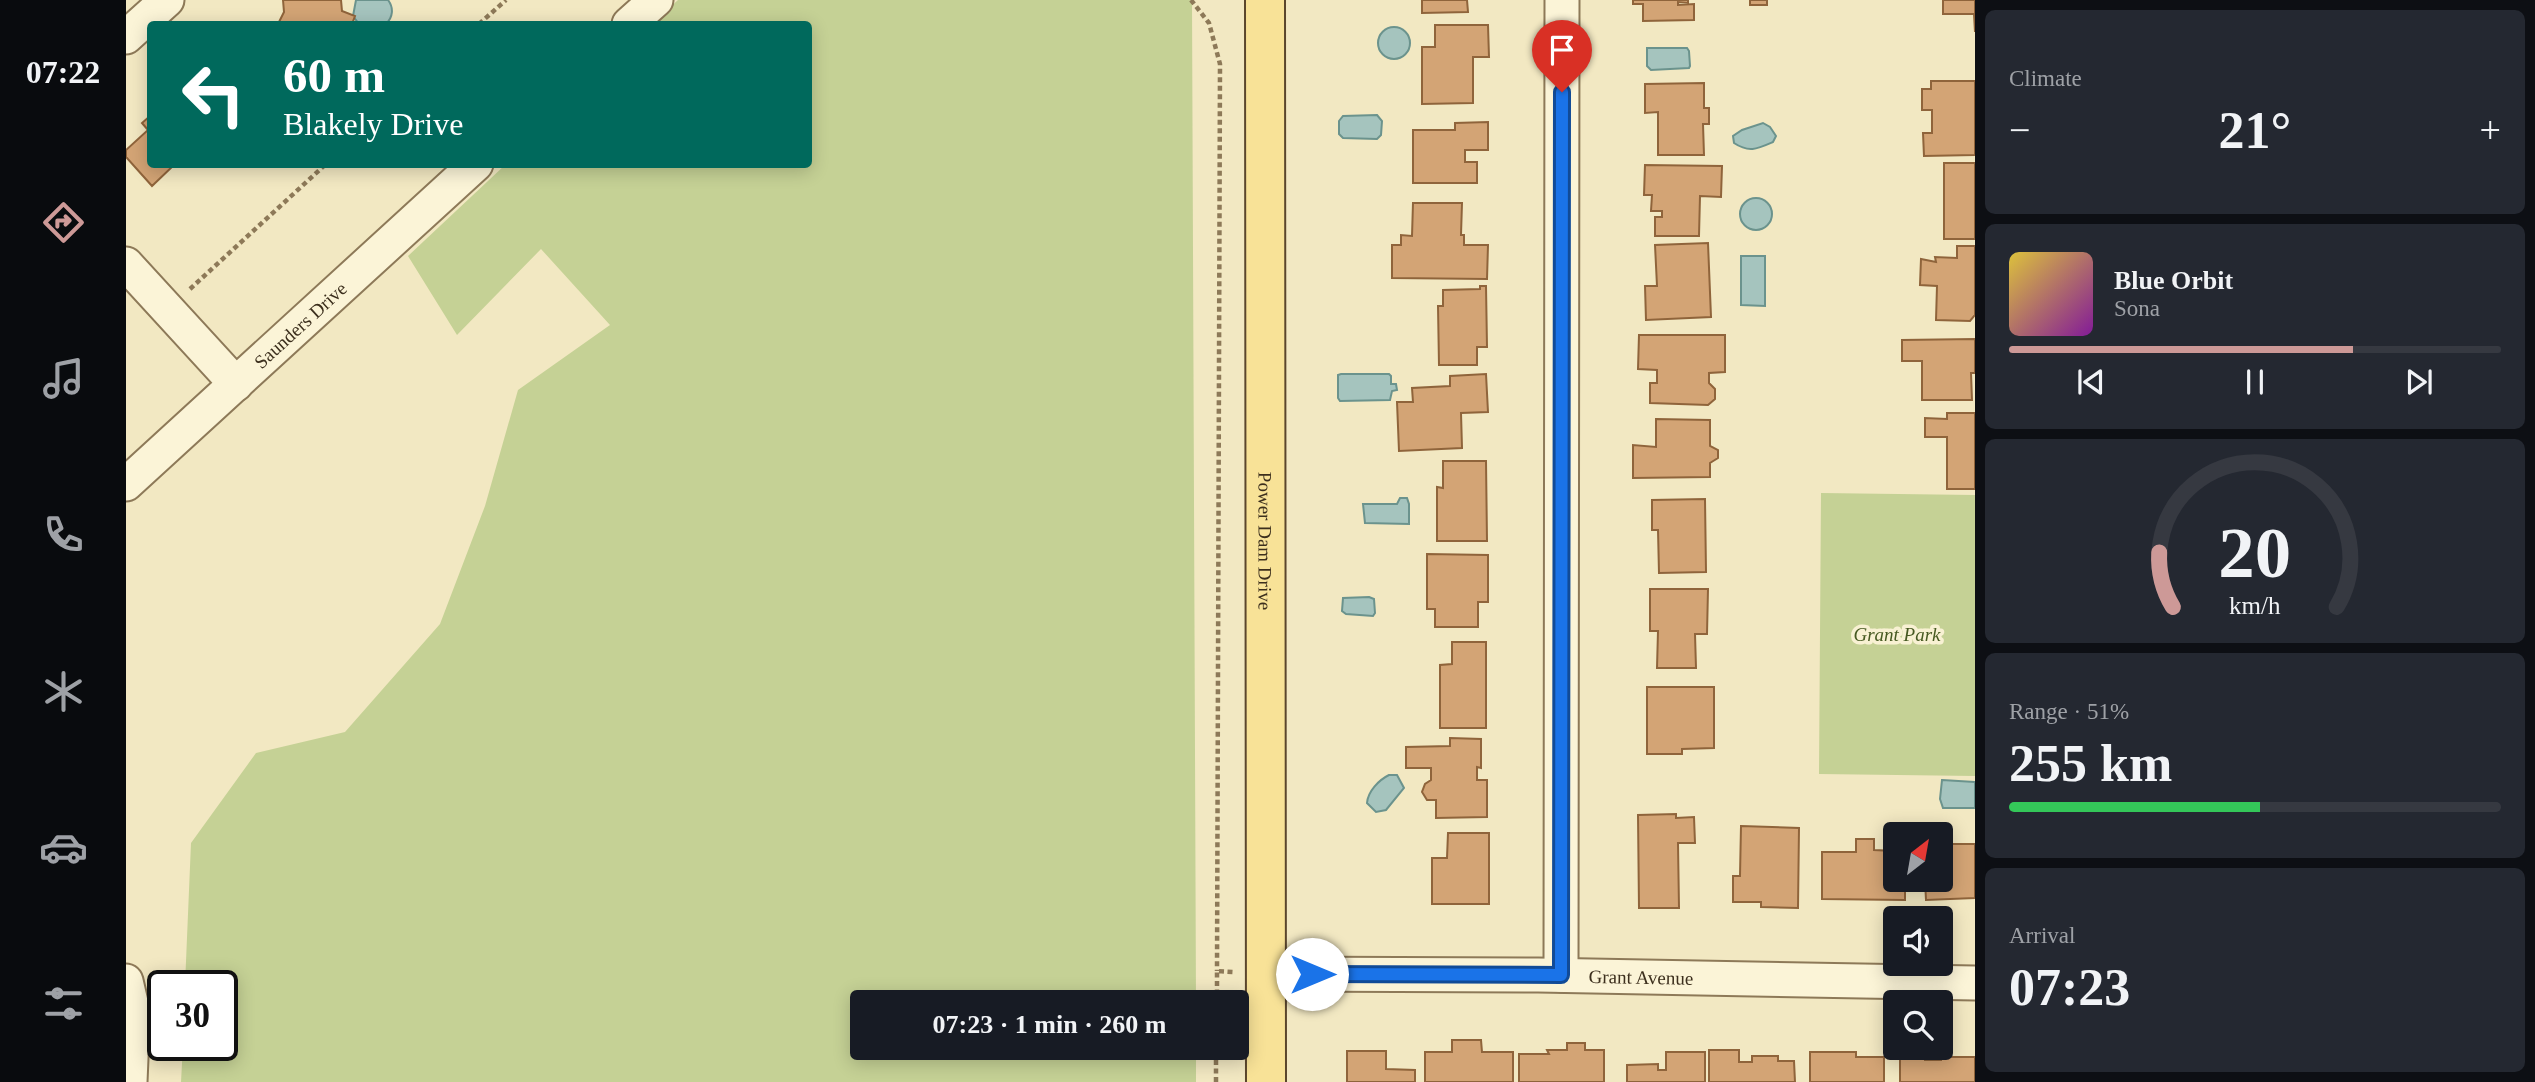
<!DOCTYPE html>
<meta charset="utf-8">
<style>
body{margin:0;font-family:"Times New Roman",serif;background:#242831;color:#f1f3f6;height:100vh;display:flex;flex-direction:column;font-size:26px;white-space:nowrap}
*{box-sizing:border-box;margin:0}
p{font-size:23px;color:#9ea1a6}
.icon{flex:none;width:38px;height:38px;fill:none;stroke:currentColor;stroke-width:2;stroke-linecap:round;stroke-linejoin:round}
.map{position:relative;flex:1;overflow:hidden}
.sheet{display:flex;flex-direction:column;gap:10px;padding:10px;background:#0d0f14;width:560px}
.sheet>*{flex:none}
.hud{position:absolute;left:21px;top:21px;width:665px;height:147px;border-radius:7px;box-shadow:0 4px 18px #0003;background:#00695c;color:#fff;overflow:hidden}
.needle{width:46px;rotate:31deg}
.controls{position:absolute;left:1757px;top:822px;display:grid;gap:14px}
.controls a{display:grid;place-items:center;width:70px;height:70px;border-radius:7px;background:#171b24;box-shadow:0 4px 18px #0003;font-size:35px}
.speed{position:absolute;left:21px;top:970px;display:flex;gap:14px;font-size:35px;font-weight:700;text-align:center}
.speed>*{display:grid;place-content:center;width:91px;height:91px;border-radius:50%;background:#171b24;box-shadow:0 4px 18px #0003;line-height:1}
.speed .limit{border:4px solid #111;border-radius:10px;background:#fff;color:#111}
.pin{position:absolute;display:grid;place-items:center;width:60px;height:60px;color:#fff;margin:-72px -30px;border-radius:50% 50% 50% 0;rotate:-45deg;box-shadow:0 0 7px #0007}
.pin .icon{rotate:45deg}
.me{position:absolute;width:77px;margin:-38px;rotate:90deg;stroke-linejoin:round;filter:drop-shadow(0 0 5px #0008)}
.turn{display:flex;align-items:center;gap:24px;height:147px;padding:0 21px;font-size:32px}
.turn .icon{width:91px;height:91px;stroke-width:2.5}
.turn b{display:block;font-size:49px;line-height:60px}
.big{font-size:52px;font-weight:600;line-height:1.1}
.sheet .widget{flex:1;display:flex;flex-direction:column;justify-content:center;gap:10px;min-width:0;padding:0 24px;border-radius:10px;background:#242831}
.sheet .dial{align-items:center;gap:0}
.dial svg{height:182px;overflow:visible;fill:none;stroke:#363941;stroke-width:7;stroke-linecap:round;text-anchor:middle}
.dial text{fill:#f1f3f6;stroke:none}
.song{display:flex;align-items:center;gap:21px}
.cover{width:84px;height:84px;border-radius:10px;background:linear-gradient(135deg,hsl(50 70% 55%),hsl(290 70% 35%))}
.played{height:7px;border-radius:4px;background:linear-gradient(90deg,#cd9997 70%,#363941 70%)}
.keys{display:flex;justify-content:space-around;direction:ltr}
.heat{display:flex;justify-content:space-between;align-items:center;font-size:38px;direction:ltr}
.charge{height:10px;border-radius:5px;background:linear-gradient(90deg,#34c759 51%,#363941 0)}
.trip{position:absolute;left:724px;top:990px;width:399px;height:70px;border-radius:7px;background:#171b24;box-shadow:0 4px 18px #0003;font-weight:600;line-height:70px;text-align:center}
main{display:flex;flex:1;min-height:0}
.tab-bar{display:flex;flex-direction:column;width:126px;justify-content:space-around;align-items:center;background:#090b0e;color:#9ea1a6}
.tab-bar .icon{width:49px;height:49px}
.tab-bar .current{color:#cd9997}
.tab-bar b{font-size:32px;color:#f1f3f6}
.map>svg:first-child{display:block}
.green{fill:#c5d195}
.water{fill:#a5c4be;stroke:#6b938d;stroke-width:2}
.building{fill:#d3a475;stroke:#8f643b;stroke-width:2}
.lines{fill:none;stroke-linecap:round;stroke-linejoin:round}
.minor-casing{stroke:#8d7958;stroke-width:37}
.major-casing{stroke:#5b462c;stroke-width:42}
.path{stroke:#8d7958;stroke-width:4.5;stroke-dasharray:5 3.5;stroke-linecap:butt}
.minor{stroke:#fbf4d7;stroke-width:33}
.major{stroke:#f8e297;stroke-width:38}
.route-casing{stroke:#114b97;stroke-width:18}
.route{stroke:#1a73e8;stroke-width:12}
.labels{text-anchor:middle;stroke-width:7;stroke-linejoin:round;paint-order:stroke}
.street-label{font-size:19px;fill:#3c2f1d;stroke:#f8f1d3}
.park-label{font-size:19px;font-style:italic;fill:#475a22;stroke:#f8f1d3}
</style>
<main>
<nav class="tab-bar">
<b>07:22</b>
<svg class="icon current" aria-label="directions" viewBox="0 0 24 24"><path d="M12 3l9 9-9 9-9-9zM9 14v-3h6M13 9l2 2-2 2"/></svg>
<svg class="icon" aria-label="music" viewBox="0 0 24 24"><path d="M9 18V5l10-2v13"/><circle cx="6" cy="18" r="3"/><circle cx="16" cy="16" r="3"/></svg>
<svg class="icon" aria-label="phone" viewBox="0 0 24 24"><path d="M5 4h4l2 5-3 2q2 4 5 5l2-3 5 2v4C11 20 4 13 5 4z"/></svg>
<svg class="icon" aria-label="climate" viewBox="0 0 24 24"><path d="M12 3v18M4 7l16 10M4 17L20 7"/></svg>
<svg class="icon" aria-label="car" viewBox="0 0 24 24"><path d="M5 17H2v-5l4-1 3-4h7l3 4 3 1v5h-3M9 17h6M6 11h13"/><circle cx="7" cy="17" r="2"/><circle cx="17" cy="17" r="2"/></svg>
<svg class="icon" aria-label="filters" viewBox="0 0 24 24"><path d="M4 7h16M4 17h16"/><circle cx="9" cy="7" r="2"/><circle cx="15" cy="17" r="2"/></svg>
</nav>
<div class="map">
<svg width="1849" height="1082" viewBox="0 0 1849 1082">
<rect width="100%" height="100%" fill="#f2e8c2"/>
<path class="green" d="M552,0H1066L1070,1003H737V1048H1070V1082H55L57,1045H96V985H59L65,843L130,753L219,732L314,624L359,506L392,390L484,325L415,249L331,335L282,256L379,165L682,164V24H526Z
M1695,493L1849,495V776L1693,774Z"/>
<path class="water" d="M230,0H262C268,8 267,17 260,24H233L227,16Z
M1252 43a16 16 0 1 1 32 0a16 16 0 1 1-32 0Z
M1521,48H1561L1563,51L1564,66L1563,68L1525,70L1521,66Z
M1251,115L1256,121L1255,135L1251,139L1217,138L1213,134V121L1217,116Z
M1637,123L1644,127L1650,136L1647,142C1631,149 1623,153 1608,143L1607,136L1616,130Z
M1614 214a16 16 0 1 1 32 0a16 16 0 1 1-32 0Z
M1615,256H1639V306L1615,305Z
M1215,374H1263L1265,376V384H1270L1271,390L1266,391L1264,400L1214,401L1212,398V375Z
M1274,498H1281L1283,504V524L1239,523L1237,504H1271Z
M1243,597L1248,599L1249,613L1247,616L1220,614L1216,611L1217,598Z
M1263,775H1271L1278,788L1260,810L1250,812L1241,803C1242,791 1253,780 1263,775Z
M1816,780L1849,782V808H1817L1814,799Z"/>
<path class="building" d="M157,0H215L216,11L229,16L226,24H152L158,12Z
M1296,0H1341L1342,12L1296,13Z
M1507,0H1562V3L1552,2V5L1568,4V20L1517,21V4H1507Z
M1624,0H1641V5H1624Z
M1817,0H1849V32L1848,14H1817Z
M1309,25H1362L1363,57H1347V103L1296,104V47H1309Z
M1805,81H1849V155L1798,156L1797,133H1806V110H1796V89H1805Z
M1578,83V108H1583V124H1577L1578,155H1532V112L1519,113V84Z
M24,116V164H49L26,186L0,157V150L22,130L16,123Z
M1362,122V150H1339V162H1351V183H1287V130H1329V123Z
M1818,163H1849V239H1818Z
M1519,165L1596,166L1595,197L1574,196L1573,236H1529V217H1536V211H1525L1526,195H1518Z
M1287,203H1336L1335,235H1338V245H1362L1361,279L1266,278V245H1275V235L1286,236Z
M1582,243L1585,317L1520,320L1519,286H1531L1529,245Z
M1831,246H1849V315L1844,321L1810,320L1811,286L1794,285L1795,259L1810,262L1809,257L1831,258Z
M1354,286H1360L1361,347H1351V365H1313L1312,306H1317V290L1354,289Z
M1513,335H1599V372L1583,373V383L1589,389V399L1582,405L1524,403V383H1531V370L1512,369Z
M1849,339V373H1845L1846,400H1796V361H1776V340Z
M1360,374L1362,412L1335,413L1336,448L1273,451L1271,402H1287L1286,388L1324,386V376Z
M1821,413H1849V489H1821V437H1799V418L1821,419Z
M1530,419L1584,420V446L1592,450V458L1584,463V477L1507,478V445L1530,447Z
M1317,461H1360L1361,541H1311V487L1317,488Z
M1579,499L1580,572L1533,573L1532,530H1526V500Z
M1301,554L1362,555V602H1352V627H1309V609H1301Z
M1524,589H1582L1581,634H1569L1570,668H1531L1532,631H1524Z
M1326,642H1360V728H1314V665L1326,664Z
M1521,687H1588V748L1556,749V754H1521Z
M1324,738L1355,739V768L1351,767V780H1361V817L1310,818V800H1301L1296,792L1299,784L1305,780V768H1280V747L1324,746Z
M1550,814V818L1568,817L1569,843H1552L1553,908H1513L1512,815Z
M1615,826L1673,828L1672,908L1635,907V902H1607V876H1614Z
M1322,833H1363V904H1306V858H1321Z
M1730,839H1748V850L1769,851V880H1779V900L1696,899V852H1730Z
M1826,844H1849V898L1800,900L1799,880H1815V863H1826Z
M1326,1040H1355L1356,1052H1387V1082H1299V1052H1326Z
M1441,1043H1459V1050H1478V1082H1393V1054H1423L1421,1050H1441Z
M1583,1050H1613V1062H1626V1056H1652V1061H1668L1669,1082H1583Z
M1221,1051H1260V1069L1289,1070V1082H1221Z
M1540,1052H1579V1082H1501V1065L1532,1064V1070H1540Z
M1684,1052H1730V1057H1758V1082H1684Z
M1774,1053H1799V1060H1815V1057H1849V1082H1774Z"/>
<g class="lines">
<g class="minor-casing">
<g id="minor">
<path d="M503,24L530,0"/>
<path d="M0,37L41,0"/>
<path d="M0,264L110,384"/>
<path id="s1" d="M0,484L350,164"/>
<path id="s2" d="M1139,974L1412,975L1849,983"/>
<path d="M1435,975L1436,0"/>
<path d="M0,981L7,1011L4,1082"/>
</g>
</g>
<g class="major-casing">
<g id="major">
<path id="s3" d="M1139,0L1140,1082"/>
</g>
</g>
<path class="path" d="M1065,0L1083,23L1094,64L1091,971
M353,24L380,0
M64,289L200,164
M1091,1003V971L1107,972
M1090,1082V1048"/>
<use href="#minor" class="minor"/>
<use href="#major" class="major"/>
</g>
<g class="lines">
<g class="route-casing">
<path id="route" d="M1186,974L1435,975L1436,92"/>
</g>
<use href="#route" class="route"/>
</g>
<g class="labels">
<g class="street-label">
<text dy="7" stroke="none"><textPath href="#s1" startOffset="236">Saunders Drive</textPath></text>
<text dy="7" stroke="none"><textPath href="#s3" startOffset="541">Power Dam Drive</textPath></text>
<text dy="7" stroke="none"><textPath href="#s2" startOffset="376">Grant Avenue</textPath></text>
</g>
<g class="park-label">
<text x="1771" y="641">Grant Park</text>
</g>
</g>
</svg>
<div class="controls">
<a><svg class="needle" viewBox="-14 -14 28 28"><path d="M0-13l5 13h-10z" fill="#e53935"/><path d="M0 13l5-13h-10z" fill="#9ea1a6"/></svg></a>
<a><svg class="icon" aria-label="sound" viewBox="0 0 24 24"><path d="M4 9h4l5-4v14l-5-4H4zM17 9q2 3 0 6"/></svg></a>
<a><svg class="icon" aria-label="search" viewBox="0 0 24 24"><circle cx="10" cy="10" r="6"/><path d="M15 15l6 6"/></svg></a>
</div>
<div class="speed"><div class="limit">30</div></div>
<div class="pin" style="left:1436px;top:92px;background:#d93025"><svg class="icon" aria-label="arrive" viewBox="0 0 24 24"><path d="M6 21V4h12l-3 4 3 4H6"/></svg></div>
<svg class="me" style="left:1186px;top:974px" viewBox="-20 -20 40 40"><circle r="19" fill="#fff"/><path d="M0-13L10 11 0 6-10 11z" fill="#1a73e8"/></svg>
<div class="trip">07:23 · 1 min · 260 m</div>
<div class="hud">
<div class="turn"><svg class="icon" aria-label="left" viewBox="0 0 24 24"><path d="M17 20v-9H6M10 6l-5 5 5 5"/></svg><div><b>60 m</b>Blakely Drive</div></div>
</div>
</div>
<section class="sheet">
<div class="widget"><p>Climate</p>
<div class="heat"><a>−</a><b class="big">21°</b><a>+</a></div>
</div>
<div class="widget">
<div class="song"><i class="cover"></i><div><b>Blue Orbit</b><p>Sona</p></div></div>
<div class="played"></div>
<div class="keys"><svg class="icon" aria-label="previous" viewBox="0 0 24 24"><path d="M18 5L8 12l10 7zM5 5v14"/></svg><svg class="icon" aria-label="pause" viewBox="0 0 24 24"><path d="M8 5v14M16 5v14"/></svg><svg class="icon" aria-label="next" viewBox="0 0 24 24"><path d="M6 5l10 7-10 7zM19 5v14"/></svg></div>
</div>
<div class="widget dial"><svg viewBox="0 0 100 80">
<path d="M14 69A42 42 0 1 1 86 69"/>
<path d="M14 69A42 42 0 0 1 8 45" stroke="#cd9997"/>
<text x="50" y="56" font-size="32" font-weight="700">20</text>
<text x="50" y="72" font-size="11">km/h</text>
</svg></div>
<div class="widget"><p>Range · 51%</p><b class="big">255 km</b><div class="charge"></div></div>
<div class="widget"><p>Arrival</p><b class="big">07:23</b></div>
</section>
</main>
